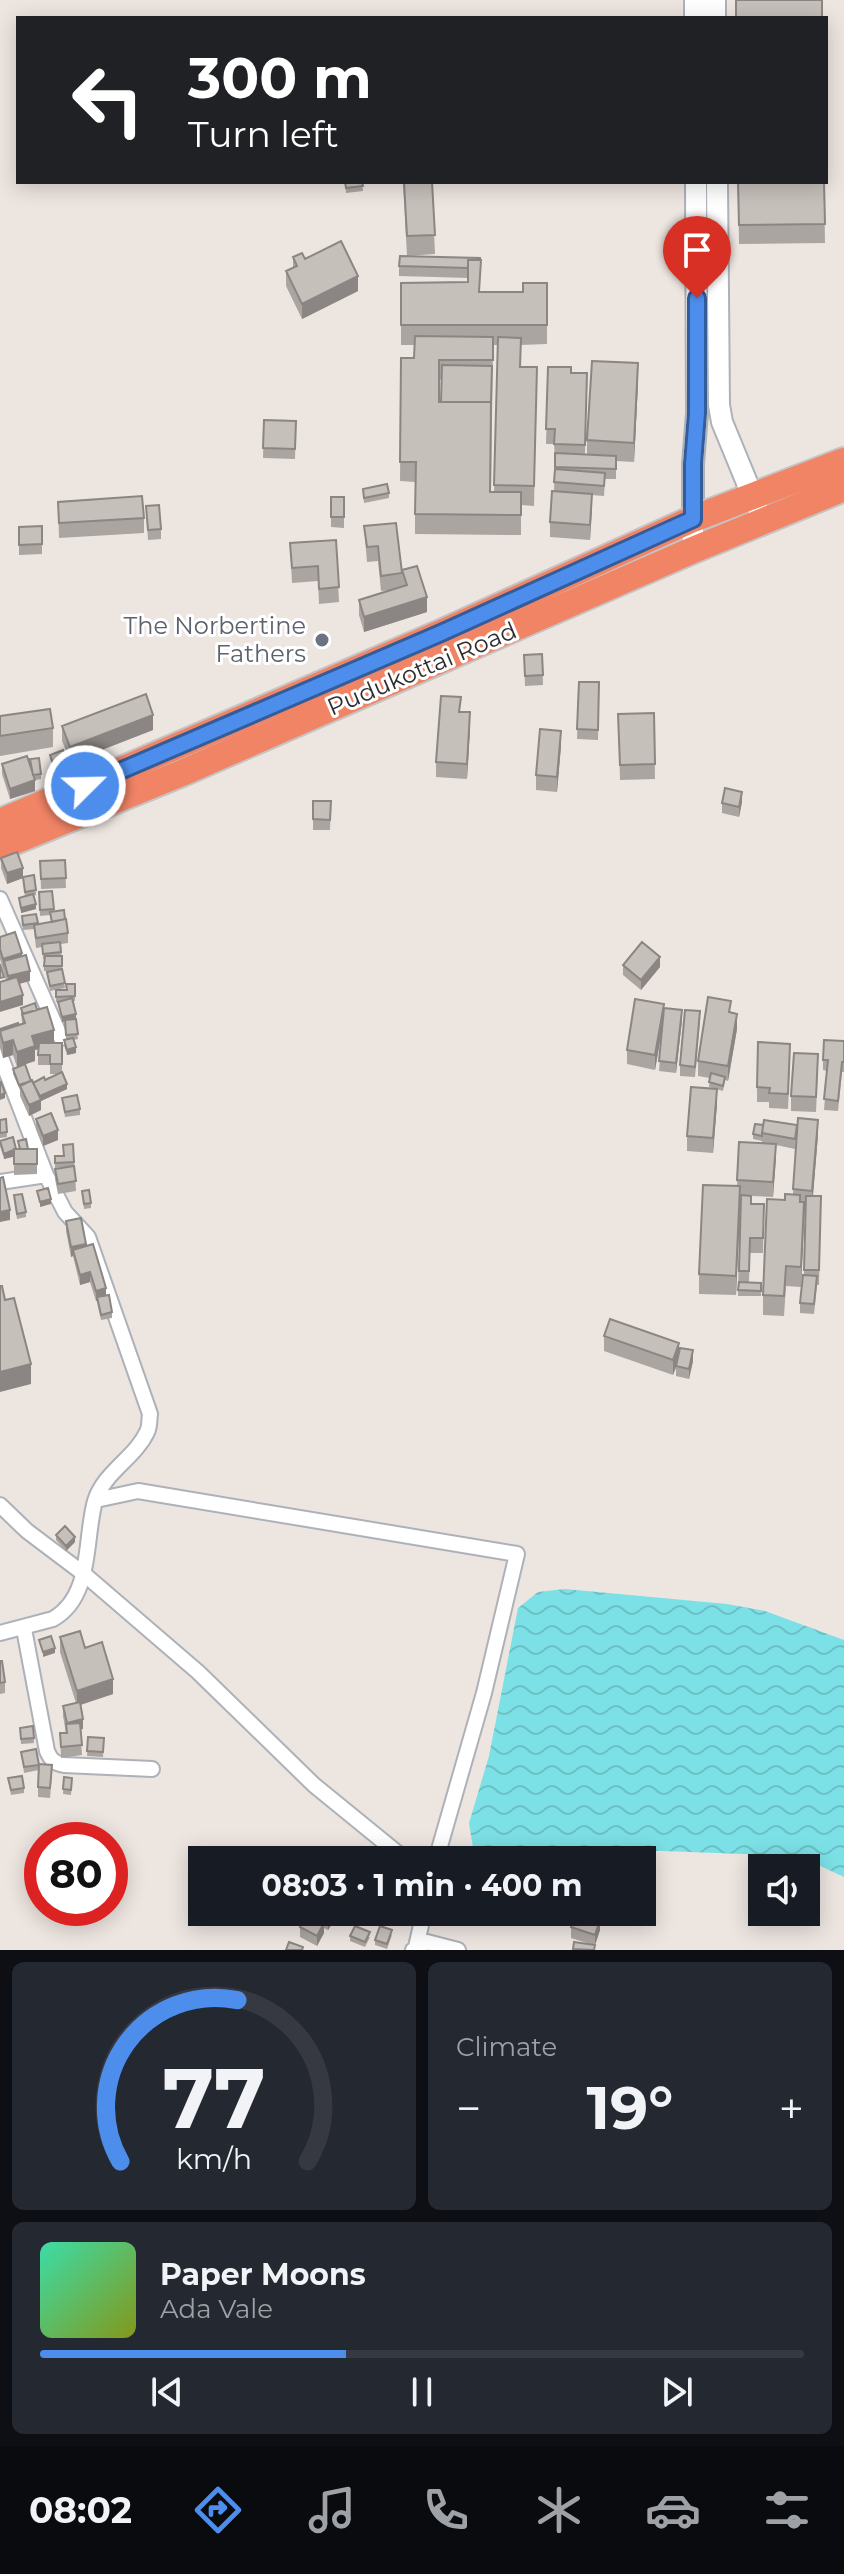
<!DOCTYPE html>
<meta charset="utf-8">
<style>
body{margin:0;font-family:Montserrat,sans-serif;background:#242831;color:#f1f3f6;height:100vh;display:flex;flex-direction:column;font-size:30px;white-space:nowrap}
*{box-sizing:border-box;margin:0}
p{font-size:26px;color:#9ea1a6}
.icon{flex:none;width:44px;height:44px;fill:none;stroke:currentColor;stroke-width:2;stroke-linecap:round;stroke-linejoin:round}
.map{position:relative;height:1950px;overflow:hidden}
.drawer{display:flex;flex-direction:column;gap:12px;padding:12px;background:#0d0f14;flex:1}
.drawer>*{flex:none}
.banner{position:absolute;left:16px;top:16px;width:812px;height:168px;border-radius:0px;box-shadow:0 4px 20px #0003;background:#202124;color:#fff;overflow:hidden}
.fabs{position:absolute;left:748px;top:1854px;display:grid;gap:16px}
.fabs a{display:grid;place-items:center;width:72px;height:72px;border-radius:0px;background:#171b24;box-shadow:0 4px 20px #0003;font-size:40px}
.speed{position:absolute;left:24px;top:1822px;display:flex;gap:16px;font-size:40px;font-weight:700;text-align:center}
.speed>*{display:grid;place-content:center;width:104px;height:104px;border-radius:50%;background:#171b24;box-shadow:0 4px 20px #0003;line-height:1}
.speed .limit{border:12px solid #d22;background:#fff;color:#111}
.pin{position:absolute;display:grid;place-items:center;width:68px;height:68px;color:#fff;margin:-82px -34px;border-radius:50% 50% 50% 0;rotate:-45deg;box-shadow:0 0 8px #0007}
.pin .icon{rotate:45deg}
.me{position:absolute;width:88px;margin:-44px;rotate:67deg;stroke-linejoin:round;filter:drop-shadow(0 0 6px #0008)}
.turn{display:flex;align-items:center;gap:28px;height:168px;padding:0 40px;font-size:36px}
.turn .icon{width:104px;height:104px;stroke-width:2.5}
.turn b{display:block;font-size:56px;line-height:68px}
.big{font-size:60px;font-weight:700;line-height:1.1}
.drawer .widget{flex:1;display:flex;flex-direction:column;justify-content:center;gap:12px;min-width:0;padding:0 28px;border-radius:12px;background:#242831}
.drawer .dial{align-items:center;gap:0}
.dial svg{height:208px;overflow:visible;fill:none;stroke:#363941;stroke-width:7;stroke-linecap:round;text-anchor:middle}
.dial text{fill:#f1f3f6;stroke:none}
.song{display:flex;align-items:center;gap:24px}
.cover{width:96px;height:96px;border-radius:12px;background:linear-gradient(135deg,hsl(160 70% 55%),hsl(70 70% 35%))}
.played{height:8px;border-radius:4px;background:linear-gradient(90deg,#4d8eed 40%,#363941 40%)}
.keys{display:flex;justify-content:space-around;direction:ltr}
.heat{display:flex;justify-content:space-between;align-items:center;font-size:44px;direction:ltr}
.drawer .tiles{flex:1;display:grid;gap:12px;grid-template-columns:1fr 1fr}
.widget:last-child{grid-column:span 2}
.trip{position:absolute;left:188px;top:1846px;width:468px;height:80px;border-radius:0px;background:#171b24;box-shadow:0 4px 20px #0003;font-weight:700;line-height:80px;text-align:center}
.tabs{display:flex;height:128px;justify-content:space-around;align-items:center;background:#090b0e;color:#9ea1a6}
.tabs .icon{width:56px;height:56px}
.tabs .current{color:#4d8eed}
.tabs b{font-size:36px;color:#f1f3f6}
.map>svg:first-child{display:block}
.water{fill:url(#water-waves)}
.lines{fill:none;stroke-linecap:round;stroke-linejoin:round}
.street-casing{stroke:#adb1b8;stroke-width:18}
.secondary-casing{stroke:#adb1b8;stroke-width:24}
.highway-casing{stroke:#c4c4c4;stroke-width:30}
.street{stroke:#fff;stroke-width:14}
.secondary{stroke:#fff;stroke-width:20}
.highway{stroke:#f28466;stroke-width:26}
.wall{fill:#aaa5a1;fill-rule:evenodd}
.shaded-wall{fill:#8b8683}
.building{fill:#c6c0bb;stroke:#8b8683;stroke-width:2}
.route-casing{stroke:#325c9a;stroke-width:20}
.route{stroke:#4d8eed;stroke-width:14}
.worship-dot{fill:#6b7280;stroke:#fff;stroke-width:3}
.labels{text-anchor:middle;stroke-width:6;stroke-linejoin:round;paint-order:stroke}
.worship-label{font-size:24px;fill:#5b616d;stroke:#fff;text-anchor:end}
.street-label{font-size:24px;fill:#2d2d2d;stroke:#fff}
</style>
<div class="map">
<svg width="844" height="1950" viewBox="0 0 844 1950">
<defs>
<pattern id="water-waves" width="16" height="10" patternUnits="userSpaceOnUse" patternTransform="scale(2)"><rect width="16" height="10" fill="#7ce1e6"/><path d="M0 5q4-4 8 0t8 0" fill="none" stroke="#6cc1c6"/></pattern>
</defs>
<rect width="100%" height="100%" fill="#ede5e0"/>
<path class="water" d="M565,1589L727,1604L765,1611L844,1640V1877L799,1856L635,1850L562,1857L556,1860H475L469,1823L489,1756L518,1608L538,1592Z"/>
<g class="lines">
<g class="street-casing">
<path id="street" d="M0,899L61,1038
M0,1055L46,1175L65,1212L88,1237L150,1414C149,1419 150,1427 147,1432C135,1458 104,1472 95,1501C84,1541 93,1596 53,1619L0,1633
M0,1182L46,1175
M96,1500L138,1491L517,1554L484,1693L436,1860
M0,1505L27,1531L84,1574L198,1672L314,1785L406,1860
M24,1629L47,1751C51,1760 54,1763 64,1765L152,1769
M416,1947L424,1912
M413,1950L427,1942L458,1950"/>
</g>
<g class="secondary-casing">
<path id="secondary" d="M695,0V18
M715,0V18
M717,182L719,405L722,422L757,507
M693,550V464L697,413L696,182"/>
</g>
<g class="highway-casing">
<path id="highway" d="M0,822L441,633L693,519L844,461
M0,847L182,773L693,550L844,488"/>
</g>
<use href="#street" class="street"/>
<use href="#secondary" class="secondary"/>
<use href="#highway" class="highway"/>
</g>
<path class="wall" d="M345,182H362L363,191L346,193Z
M403,182H432L435,254L407,256Z
M738,182H824L825,243L739,244Z
M293,257L305,259L358,291L302,319L286,286V271L293,268Z
M480,258V292H523L547,283V344L521,345V367H537L534,506L521,505V535L415,534V482L400,481L401,358H414V345H401V283L468,282V278L399,276V266ZM493,345H498L494,492H491ZM439,379L442,380L441,402H439Z
M548,367L571,373H587L585,454L587,455V440L638,383L634,462L616,461V479H605L604,496L592,495L590,540L550,537V522L554,491L555,459L554,444H546Z
M264,420L296,421L295,459L263,458Z
M363,489L389,493V498L364,503Z
M331,497H344V528L331,527Z
M58,502L144,518V533L59,538Z
M146,506L161,529V539L148,540Z
M42,526V554L19,555V527Z
M364,526L402,573V587V570L427,612L364,632L359,615V600L393,590L381,591L378,561L367,562Z
M336,540L339,602L319,604L318,581L292,583L290,543Z
M542,654L543,685L525,686L524,655Z
M579,682H599L598,740L577,739Z
M461,712L470,727L467,779L436,777V762Z
M654,713L655,779L620,780L618,714Z
M0,716L53,728V747L0,756Z
M62,726L153,730L92,754L96,775L75,782L70,768V760L62,741Z
M561,746L557,792L536,790V775Z
M2,764L30,765L41,774V779L35,780V791L10,799L2,774Z
M331,801L330,830H313V819Z
M742,802L739,817L722,813V803Z
M1,858L23,877L36,890V895L33,896L36,909L21,913L19,898L25,896L23,878L7,884L1,868Z
M65,860L66,888L41,889L40,861Z
M52,891L54,912L68,933V943L61,944L62,969L65,988L50,991L47,972L51,971H44V959H43L42,947L36,948L34,929L23,930L22,916L38,924L51,922L50,915L40,916L39,892Z
M0,937L22,956L30,981L19,983L23,1005L4,981L6,980L0,959Z
M623,965L660,967L641,990L623,975Z
M75,984V1001H73L78,1039L74,1040L76,1053L67,1055L64,1045V1040H66L65,1021L62,1022L58,1002H56V990H66Z
M21,1008L37,1010L54,1043H62V1073L67,1089L41,1101V1110L29,1116L20,1096V1090L13,1074V1069L31,1081L33,1084L59,1074H50V1065H38V1049L35,1050V1061L17,1067L13,1055L3,1058L0,1048V1029L22,1024Z
M731,1013L737,1029L728,1081L725,1080L723,1091L709,1087L710,1078L698,1076V1061Z
M664,1016L682,1020L676,1073L659,1071L663,1023L655,1070L627,1064V1050Z
M700,1021L695,1077L680,1076V1065Z
M844,1041V1072H842L838,1111L824,1110L827,1071L823,1070V1060Z
M790,1059L788,1109L769,1108V1102H757V1087Z
M818,1069L816,1112L791,1111V1096Z
M62,1098L80,1109V1115L65,1117Z
M717,1104L713,1153L687,1151V1136Z
M798,1118L818,1135L813,1196L821,1211L819,1285H817L814,1314L800,1313V1303L804,1275L805,1205H804L801,1287L786,1286L784,1316L763,1315V1295L785,1200L793,1194Z
M6,1119L7,1137L0,1138V1120Z
M36,1119L58,1140L43,1146L36,1129Z
M763,1125H797L795,1149L776,1145L773,1197L751,1196V1204H764L763,1253H750L749,1282L761,1283V1296H738L740,1195L736,1295L699,1294V1274L737,1186L739,1142L762,1143V1137V1141L753,1139V1134Z
M0,1141L16,1149H19L18,1141L28,1149H37V1174L14,1175V1156L4,1159L0,1146Z
M73,1144L76,1191L58,1194L55,1179V1169L65,1167L55,1168V1156H63Z
M82,1191L91,1203V1208L84,1209Z
M14,1195L26,1212V1217L17,1219Z
M66,1221L86,1246L106,1295L112,1312V1318L101,1320L97,1301H96L90,1282L80,1285L73,1256L71,1257L66,1231Z
M604,1336L693,1361L689,1379L676,1376V1368L673,1375L604,1351Z
M56,1535L75,1542L66,1551L56,1540Z
M60,1637L85,1648L113,1694L80,1705L83,1729H80L82,1755L61,1758L60,1733H66L63,1716V1706L76,1703L60,1652Z
M0,1661L5,1682V1693L0,1694Z
M33,1726L34,1743L21,1744L20,1728Z
M88,1737L104,1738L103,1757L87,1756Z
M21,1752L39,1765V1770L24,1773Z
M52,1775L50,1798L38,1797V1787Z
M64,1777L72,1778L71,1795L63,1794Z
M8,1778L24,1788V1793L11,1795Z
M314,1912H349L343,1921L336,1917L328,1930L324,1928V1933L317,1946L300,1937V1927L314,1918Z
M571,1927L600,1930L595,1945V1950H573L574,1942L593,1945L571,1938Z
M392,1935L387,1949L375,1945V1940Z
M350,1936L370,1937L365,1947L350,1941Z"/>
<path class="shaded-wall" d="M358,276V291L302,319V304Z
M638,363V383L634,462V443Z
M592,494V509L590,540V525Z
M427,597V612L364,632V617Z
M470,712V727L467,779V764Z
M153,715V730L70,762V747Z
M561,731V746L557,792V777Z
M67,762V768L54,772V767Z
M96,765V775L75,782V772Z
M35,780V791L10,799V789Z
M742,792V802L739,817V807Z
M23,868V878L7,884V873Z
M36,904V909L21,913V908Z
M22,953V963L4,961L3,969V959Z
M660,957V967L641,990V980Z
M30,971V981L8,987V976Z
M23,995V1005L0,1012V1002Z
M664,1004V1019L655,1070V1055Z
M682,1010V1020L676,1073V1063Z
M76,1014V1019L62,1022V1017Z
M737,1014V1029L728,1081V1066Z
M54,1030V1045L35,1050V1061L17,1067V1052L32,1036Z
M3,1039L13,1041V1055L3,1058Z
M76,1047V1053L67,1055V1050Z
M67,1084V1089L41,1101V1110L29,1116V1105L40,1096Z
M717,1089V1104L713,1153V1138Z
M5,1093V1098L0,1100V1095Z
M818,1120V1135L812,1206V1191Z
M58,1130V1140L43,1146V1136Z
M776,1144V1159L773,1197V1182Z
M17,1150V1156L4,1159V1154Z
M740,1186V1206L736,1295V1276Z
M51,1199V1204L40,1207V1202Z
M804,1202V1222L801,1287V1267Z
M10,1210V1220L0,1222V1212Z
M86,1244V1254L73,1250V1256L71,1257V1247Z
M90,1272V1282L80,1285V1275Z
M106,1288V1298L97,1297V1301H96V1291Z
M679,1343V1358L673,1375V1360Z
M693,1350V1361L689,1379V1369Z
M31,1364V1384L0,1392V1372Z
M75,1537V1542L66,1551V1546Z
M55,1648V1653L43,1657V1652Z
M113,1679V1694L77,1706V1691Z
M83,1719V1729L67,1733V1723Z
M333,1912H336V1917L328,1930V1920Z
M343,1912H349L343,1921Z
M600,1920V1930L595,1945V1935Z
M324,1923V1933L317,1946V1936Z"/>
<path class="building" d="M736,0H822V18H736Z
M345,182H362L363,186L346,188Z
M404,182H432L435,235L407,236Z
M738,182H824L825,224L739,225Z
M341,241L358,276L302,304L286,271L297,266L293,257L302,253L305,259Z
M400,256L480,258V260H468V268L399,266Z
M468,260H481L479,292H523V283H547V325H401V283L468,282Z
M415,336L493,337V360H439V402H491L490,492H521V515L415,514L416,462H400L401,358H414Z
M498,337L521,338L520,367H537L534,486L494,485Z
M592,361L638,363L634,443L587,440Z
M442,365L492,366L491,402H441Z
M548,367H571V373H587L585,445L554,444L555,429H546Z
M264,420L296,421L295,449L263,448Z
M555,453L616,456V469L555,467Z
M555,469L605,473L604,486L554,482Z
M387,484L389,493L364,498L363,489Z
M552,491L592,494L590,525L550,522Z
M142,496L144,518L59,523L58,502Z
M331,497H344V517H331Z
M159,505L161,529L148,530L146,506Z
M396,523L402,573L381,576L378,546L367,547L364,526Z
M42,526V544L19,545V527Z
M336,540L339,587L319,589L318,566L292,568L290,543Z
M417,566L427,597L364,617L359,600L407,585L402,570Z
M542,654L543,675L525,676L524,655Z
M579,682H599L598,730L577,729Z
M146,694L153,715L70,747L62,726Z
M441,696L461,697L459,712H470L467,764L436,762Z
M50,709L53,728L0,736V716Z
M654,713L655,764L620,765L618,714Z
M540,729L561,731L557,777L536,775Z
M63,750L67,762L54,767L50,755Z
M91,750L96,765L75,772L70,758Z
M27,756L35,780L10,789L2,764Z
M39,758L41,774L33,775L30,759Z
M725,788L742,792L739,807L722,803Z
M313,801H331L330,820L313,819Z
M17,852L23,868L7,873L1,858Z
M65,860L66,878L41,879L40,861Z
M34,875L36,890L25,892L23,877Z
M52,891L54,909L40,910L39,892Z
M33,894L36,904L21,908L19,898Z
M64,910L65,919L52,922L50,912Z
M36,914L38,923L23,925L22,916Z
M66,919L68,933L36,938L34,925Z
M15,932L22,953L3,959L0,949V937Z
M60,942L61,952L43,954L42,944Z
M642,942L660,957L641,980L623,965Z
M26,955L30,971L8,976L4,961Z
M45,956H62V966H44Z
M0,964L4,977L0,978Z
M62,969L65,983L50,986L47,972Z
M17,977L23,995L0,1002V982Z
M66,984H75V996L56,997V990H67Z
M708,997L731,1001L729,1012L737,1014L728,1066L698,1061Z
M72,998L76,1014L62,1017L58,1002Z
M635,999L664,1004L655,1055L627,1050Z
M35,1003L37,1010L23,1014L21,1008Z
M47,1007L54,1030L32,1036L35,1046L17,1052L13,1040L3,1043L0,1031L25,1023L22,1014Z
M664,1008L682,1010L676,1063L659,1061Z
M685,1010L700,1011L695,1067L680,1065Z
M76,1019L78,1034L66,1035L65,1020Z
M18,1023L19,1025L0,1031V1029Z
M73,1038L76,1047L67,1050L64,1040Z
M824,1040L844,1041V1062H842L838,1101L824,1099L828,1060H823Z
M758,1042L790,1044L788,1094L769,1093L770,1088L757,1087Z
M39,1043H62V1064H50V1055H38Z
M794,1053L818,1054L816,1097L791,1096Z
M25,1064L31,1081L19,1085L13,1069Z
M62,1072L67,1084L40,1096L33,1083L44,1077L45,1080Z
M711,1073L725,1077L723,1086L709,1082Z
M32,1080L41,1100L29,1105L20,1086Z
M1,1082L5,1093L0,1095V1083Z
M691,1087L717,1089L713,1138L687,1136Z
M77,1095L80,1109L65,1112L62,1098Z
M51,1113L58,1130L43,1136L36,1119Z
M798,1118L818,1120L812,1191L793,1189Z
M6,1119L7,1132L0,1133V1120Z
M764,1120L797,1125L795,1139L762,1133Z
M755,1124L763,1125L762,1136L753,1134Z
M13,1137L16,1149L4,1154L0,1141Z
M26,1139L28,1149H20L18,1141Z
M739,1142L776,1144L773,1182L737,1180Z
M73,1144L74,1162L55,1163V1156H64L63,1145Z
M14,1149H37V1164H14Z
M74,1166L76,1181L58,1184L55,1169Z
M3,1177L10,1210L0,1212V1178Z
M703,1185L740,1186L736,1276L699,1274Z
M48,1188L51,1199L40,1202L37,1191Z
M89,1190L91,1203L84,1204L82,1191Z
M22,1194L26,1212L17,1214L14,1195Z
M785,1194L800,1195V1202H804L801,1267L786,1266L784,1296L763,1295L767,1199L785,1200Z
M741,1195L751,1196V1204H764L763,1238H750L749,1271H739Z
M806,1196H821L819,1270H804Z
M81,1218L86,1244L71,1247L66,1221Z
M93,1244L106,1288L96,1291L90,1272L80,1275L73,1250Z
M803,1275L817,1276L814,1304L800,1303Z
M739,1282L761,1283V1291L738,1290Z
M0,1286H2L5,1300L14,1298L31,1364L0,1372Z
M109,1295L112,1312L101,1315L97,1297Z
M610,1319L679,1343L673,1360L604,1336Z
M680,1348L693,1350L689,1369L676,1366Z
M65,1526L75,1537L66,1546L56,1535Z
M80,1631L85,1648L102,1642L113,1679L77,1691L60,1637Z
M51,1636L55,1648L43,1652L39,1640Z
M0,1661H2L5,1682L0,1683Z
M80,1702L83,1719L67,1723L63,1706Z
M80,1723L82,1745L61,1747L60,1733H67L66,1724Z
M33,1726L34,1738L21,1739L20,1728Z
M88,1737L104,1738L103,1752L87,1751Z
M36,1749L39,1765L24,1767L21,1752Z
M39,1764L52,1765L50,1788L38,1787Z
M22,1776L24,1788L11,1790L8,1778Z
M64,1777L72,1778L71,1790L63,1789Z
M316,1912H333L328,1920Z
M576,1912L600,1920L595,1935L571,1927Z
M307,1914L324,1923L317,1936L300,1927Z
M355,1926L370,1932L365,1942L350,1936Z
M380,1926L392,1930L387,1944L375,1940Z
M289,1942L303,1947L302,1950H286Z
M574,1942L595,1945L594,1950L573,1949Z"/>
<g class="lines">
<g class="route-casing">
<path id="route" d="M85,786L441,633L693,519V464L697,413V298"/>
</g>
<use href="#route" class="route"/>
</g>
<circle class="worship-dot" cx="322" cy="640" r="8"/>
<g class="labels">
<g class="worship-label">
<text x="306" y="634">The Norbertine<tspan x="306" dy="28">Fathers</tspan></text>
</g>
<g class="street-label">
<text transform="translate(422 669) rotate(-23)" y="8">Pudukottai Road</text>
</g>
</g>
</svg>
<div class="fabs">
<a><svg class="icon" aria-label="sound" viewBox="0 0 24 24"><path d="M4 9h4l5-4v14l-5-4H4zM17 9q2 3 0 6"/></svg></a>
</div>
<div class="speed"><div class="limit">80</div></div>
<div class="pin" style="left:697px;top:298px;background:#d93025"><svg class="icon" aria-label="arrive" viewBox="0 0 24 24"><path d="M6 21V4h12l-3 4 3 4H6"/></svg></div>
<svg class="me" style="left:85px;top:786px" viewBox="-20 -20 40 40"><circle r="17" fill="#4d8eed" stroke="#fff" stroke-width="3"/><path d="M0-11L8 9 0 5-8 9z" fill="#fff"/></svg>
<div class="trip">08:03 · 1 min · 400 m</div>
<div class="banner">
<div class="turn"><svg class="icon" aria-label="left" viewBox="0 0 24 24"><path d="M17 20v-9H6M10 6l-5 5 5 5"/></svg><div><b>300 m</b>Turn left</div></div>
</div>
</div>
<section class="drawer">
<div class="tiles">
<div class="widget dial"><svg viewBox="0 0 100 80">
<path d="M14 69A42 42 0 1 1 86 69"/>
<path d="M14 69A42 42 0 0 1 59 7" stroke="#4d8eed"/>
<text x="50" y="56" font-size="32" font-weight="700">77</text>
<text x="50" y="72" font-size="11">km/h</text>
</svg></div>
<div class="widget"><p>Climate</p>
<div class="heat"><a>−</a><b class="big">19°</b><a>+</a></div>
</div>
<div class="widget">
<div class="song"><i class="cover"></i><div><b>Paper Moons</b><p>Ada Vale</p></div></div>
<div class="played"></div>
<div class="keys"><svg class="icon" aria-label="previous" viewBox="0 0 24 24"><path d="M18 5L8 12l10 7zM5 5v14"/></svg><svg class="icon" aria-label="pause" viewBox="0 0 24 24"><path d="M8 5v14M16 5v14"/></svg><svg class="icon" aria-label="next" viewBox="0 0 24 24"><path d="M6 5l10 7-10 7zM19 5v14"/></svg></div>
</div>
</div>
</section>
<nav class="tabs">
<b>08:02</b>
<svg class="icon current" aria-label="directions" viewBox="0 0 24 24"><path d="M12 3l9 9-9 9-9-9zM9 14v-3h6M13 9l2 2-2 2"/></svg>
<svg class="icon" aria-label="music" viewBox="0 0 24 24"><path d="M9 18V5l10-2v13"/><circle cx="6" cy="18" r="3"/><circle cx="16" cy="16" r="3"/></svg>
<svg class="icon" aria-label="phone" viewBox="0 0 24 24"><path d="M5 4h4l2 5-3 2q2 4 5 5l2-3 5 2v4C11 20 4 13 5 4z"/></svg>
<svg class="icon" aria-label="climate" viewBox="0 0 24 24"><path d="M12 3v18M4 7l16 10M4 17L20 7"/></svg>
<svg class="icon" aria-label="car" viewBox="0 0 24 24"><path d="M5 17H2v-5l4-1 3-4h7l3 4 3 1v5h-3M9 17h6M6 11h13"/><circle cx="7" cy="17" r="2"/><circle cx="17" cy="17" r="2"/></svg>
<svg class="icon" aria-label="filters" viewBox="0 0 24 24"><path d="M4 7h16M4 17h16"/><circle cx="9" cy="7" r="2"/><circle cx="15" cy="17" r="2"/></svg>
</nav>
